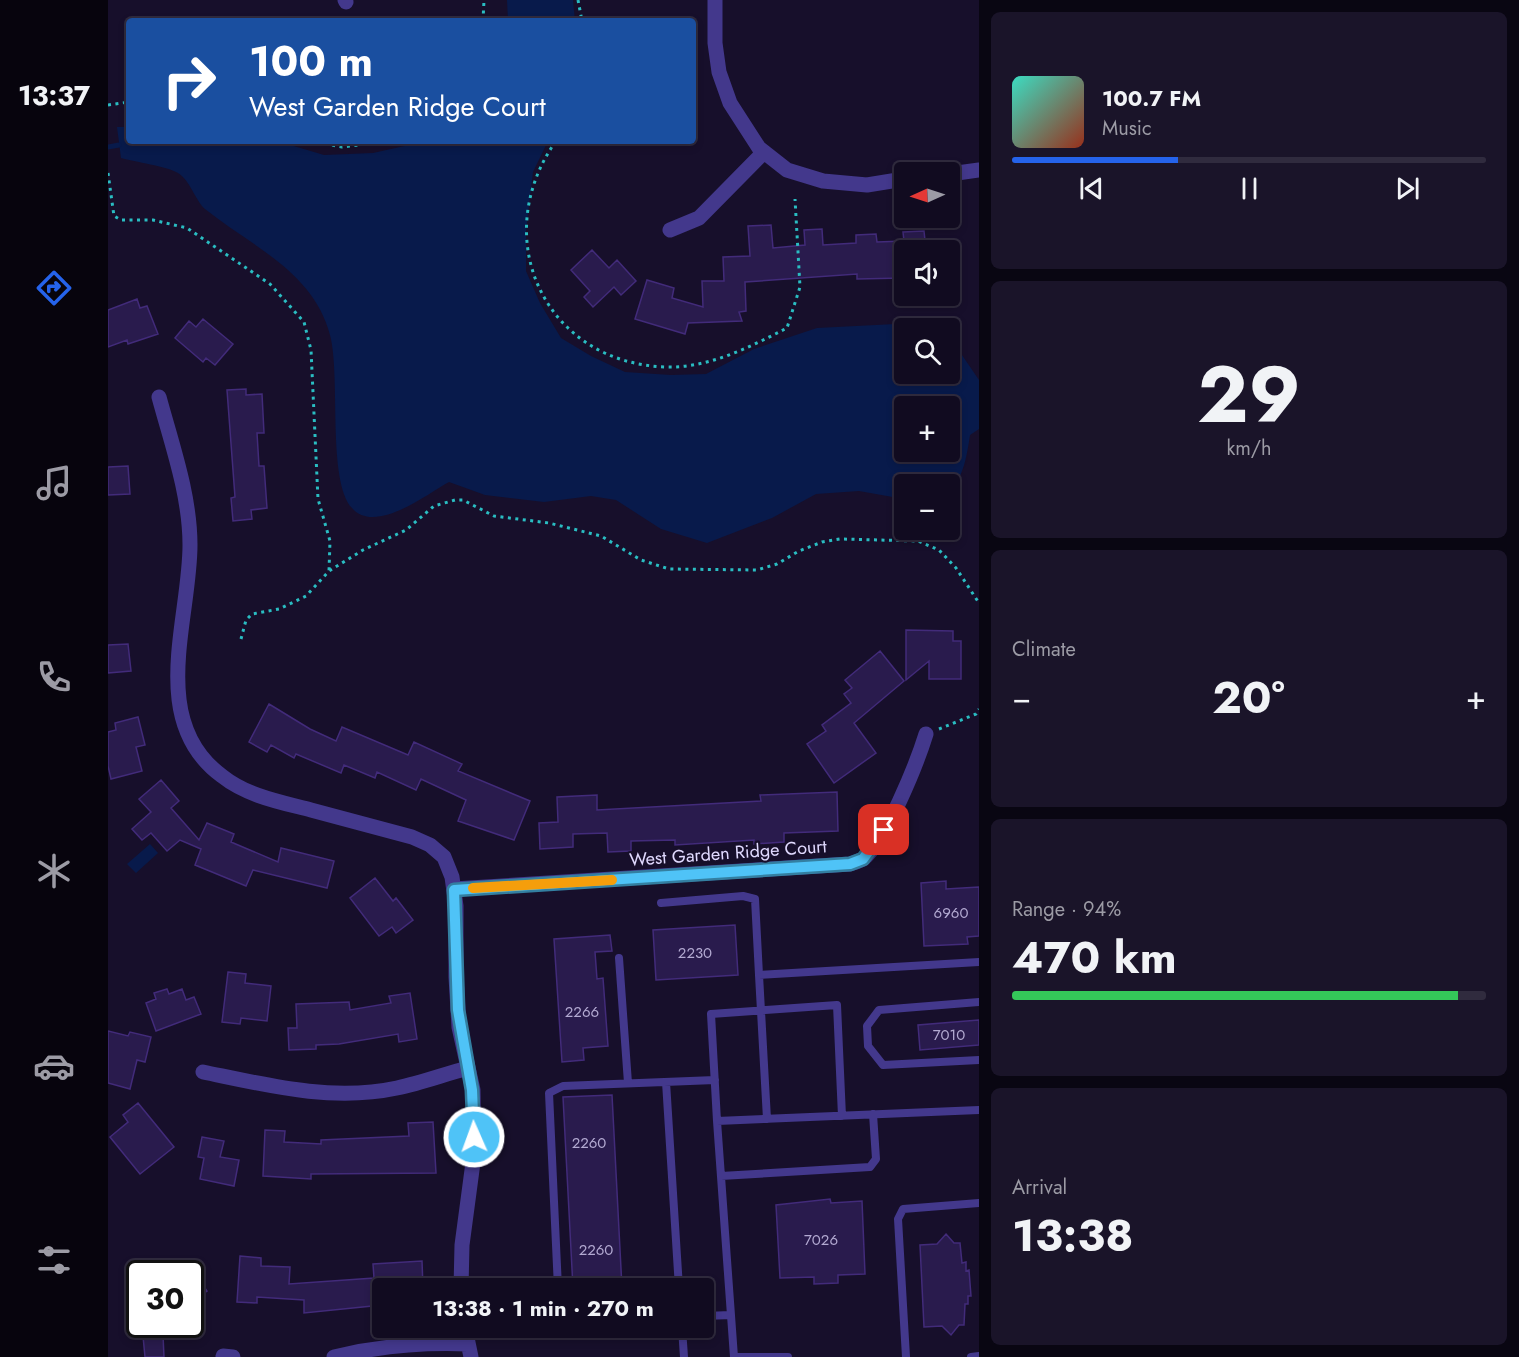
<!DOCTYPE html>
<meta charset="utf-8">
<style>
body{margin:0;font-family:Jost,sans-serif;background:#1a1429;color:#f1f3f6;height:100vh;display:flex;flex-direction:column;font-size:22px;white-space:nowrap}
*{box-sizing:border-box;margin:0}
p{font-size:20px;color:#9c9ba5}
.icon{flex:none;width:33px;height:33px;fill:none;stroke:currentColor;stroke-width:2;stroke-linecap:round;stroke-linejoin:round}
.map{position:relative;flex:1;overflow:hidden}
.drawer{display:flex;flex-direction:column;gap:12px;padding:12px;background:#090612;width:540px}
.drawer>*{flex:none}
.guide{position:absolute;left:18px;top:18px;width:570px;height:126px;border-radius:6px;box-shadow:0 3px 9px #0003,0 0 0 2px #302b3e;background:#1a4fa0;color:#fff;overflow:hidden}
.needle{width:39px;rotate:267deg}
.buttons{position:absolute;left:786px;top:162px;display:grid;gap:12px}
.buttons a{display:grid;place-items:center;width:66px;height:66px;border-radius:6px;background:#110b20;box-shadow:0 3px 9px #0003,0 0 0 2px #302b3e;font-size:30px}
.speed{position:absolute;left:18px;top:1260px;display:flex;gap:12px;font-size:30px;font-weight:700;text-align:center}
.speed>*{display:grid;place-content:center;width:78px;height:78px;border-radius:50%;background:#110b20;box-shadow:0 3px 9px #0003,0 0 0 2px #302b3e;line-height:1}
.speed .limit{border:3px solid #111;border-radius:9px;background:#fff;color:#111}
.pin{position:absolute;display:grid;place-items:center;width:51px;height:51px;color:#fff;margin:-26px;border-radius:12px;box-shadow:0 3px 9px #0006}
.me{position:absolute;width:66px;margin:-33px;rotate:358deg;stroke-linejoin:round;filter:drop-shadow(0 0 4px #0008)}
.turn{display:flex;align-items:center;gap:21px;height:126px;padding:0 24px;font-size:27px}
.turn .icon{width:78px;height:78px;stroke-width:2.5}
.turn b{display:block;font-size:42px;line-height:51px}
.big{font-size:45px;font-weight:700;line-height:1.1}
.drawer .card{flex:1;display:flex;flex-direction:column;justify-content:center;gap:9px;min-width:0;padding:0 21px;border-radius:9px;background:#1a1429}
.drawer .dial{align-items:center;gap:0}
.dial b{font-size:78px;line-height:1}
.song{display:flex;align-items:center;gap:18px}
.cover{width:72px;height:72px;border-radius:9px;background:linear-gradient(135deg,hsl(170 70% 55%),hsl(10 70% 35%))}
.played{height:6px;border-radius:3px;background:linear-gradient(90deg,#2563eb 35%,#302b3e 35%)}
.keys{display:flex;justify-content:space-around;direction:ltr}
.heat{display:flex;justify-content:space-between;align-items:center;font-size:33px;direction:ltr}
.charge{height:9px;border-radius:4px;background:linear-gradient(90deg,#34c759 94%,#302b3e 0)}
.trip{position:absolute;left:264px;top:1278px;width:342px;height:60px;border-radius:6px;background:#110b20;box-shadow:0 3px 9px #0003,0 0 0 2px #302b3e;font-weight:700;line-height:60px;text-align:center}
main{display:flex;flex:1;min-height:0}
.dock{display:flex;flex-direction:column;width:108px;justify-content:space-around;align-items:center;background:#07040d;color:#9c9ba5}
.dock .icon{width:42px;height:42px}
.dock .selected{color:#2563eb}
.dock b{font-size:27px;color:#f1f3f6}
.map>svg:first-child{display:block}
.water{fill:#081a4b;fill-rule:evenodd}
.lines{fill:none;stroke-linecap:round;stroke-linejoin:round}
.stream{stroke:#081a4b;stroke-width:5}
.building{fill:#291b4d;stroke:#422b7a;stroke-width:1.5}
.path{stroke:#2abdc2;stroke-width:3;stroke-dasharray:3 4.5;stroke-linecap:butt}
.service{stroke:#43388c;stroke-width:8}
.minor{stroke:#43388c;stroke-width:15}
.route-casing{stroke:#337fa1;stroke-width:15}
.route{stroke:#4fc3f7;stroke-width:10}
.slow{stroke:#f59e0b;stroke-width:10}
.labels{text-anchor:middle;stroke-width:4.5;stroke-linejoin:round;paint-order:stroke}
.number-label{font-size:15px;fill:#b3aad2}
.street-label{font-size:18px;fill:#e1daff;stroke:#170f2b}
</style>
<main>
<nav class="dock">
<b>13:37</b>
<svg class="icon selected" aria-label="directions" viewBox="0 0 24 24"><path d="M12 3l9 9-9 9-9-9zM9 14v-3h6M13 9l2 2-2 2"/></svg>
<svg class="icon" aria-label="music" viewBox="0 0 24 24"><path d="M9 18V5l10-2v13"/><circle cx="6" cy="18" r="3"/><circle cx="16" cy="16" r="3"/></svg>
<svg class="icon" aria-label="phone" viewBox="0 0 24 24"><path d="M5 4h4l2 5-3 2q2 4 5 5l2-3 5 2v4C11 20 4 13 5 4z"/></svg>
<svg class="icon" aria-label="climate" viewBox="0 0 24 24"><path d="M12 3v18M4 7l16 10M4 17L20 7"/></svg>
<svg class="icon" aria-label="car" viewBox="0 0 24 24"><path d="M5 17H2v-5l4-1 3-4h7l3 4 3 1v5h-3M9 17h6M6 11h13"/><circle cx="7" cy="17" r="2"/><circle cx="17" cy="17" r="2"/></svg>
<svg class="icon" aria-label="filters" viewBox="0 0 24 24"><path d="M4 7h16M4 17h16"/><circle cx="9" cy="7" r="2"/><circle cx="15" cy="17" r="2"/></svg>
</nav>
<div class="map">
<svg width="871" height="1357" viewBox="0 0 871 1357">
<rect width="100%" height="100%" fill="#170f2b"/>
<path class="water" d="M399,0H465L467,21H400Z
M9,127H21V141H169L216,155L265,153L319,141H440L425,172L418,231V271L432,303L453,338L483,356L517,372L563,375L598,374L646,349L709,328L807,323L819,328H796V374H842L843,339L871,380V429L862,435C859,455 856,476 842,491V484H796V499L751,491L708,494L664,518L599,543L553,529L508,500L483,496L436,502L377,495L341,482C319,494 267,535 244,508C219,480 233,377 222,335C206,272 143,246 97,209C87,200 82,180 70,173C58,166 27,162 13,158ZM796,406H842V452H796Z
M42,844L50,853L28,873L19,864Z"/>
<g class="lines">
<path class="stream" d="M0,147L11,145"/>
</g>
<path class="building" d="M663,225L665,248L697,245L696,230L714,229L715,245L748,243V235L768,234L769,242L796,241L795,232L816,231L818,250H796V278L749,279V274L637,282L638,311L631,312L634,321L580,323L577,334L527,319L539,280L566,288L564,298L595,307L594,281H616L615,257L642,256L640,226Z
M484,250L501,268L509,260L528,281L513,295L506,287L485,307L476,297L482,291L463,270Z
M29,299L32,308L39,306L50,334L20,344L19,340L0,347V310Z
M95,319L125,344L107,365L98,358L95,362L67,338L81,321L88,327Z
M138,389V395L154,394L156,433H149L151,466H156L159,508L143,510L144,519L125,521L123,498L127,497L119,390Z
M20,466L22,494L0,495V467Z
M798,630L845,631V641H853V679H821V661L798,680Z
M20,644L23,671L0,673V645Z
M772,651L796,681L746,723L768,753L726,783L699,744L718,731L714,725L743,703L736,694L744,688L737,680Z
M161,704L202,729L228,741L234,727L300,755L306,742L354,764L350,771L422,801L406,840L350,821L358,800L313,779L308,790L269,772L267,778L236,765L233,773L188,754L186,758L163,745L159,752L141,742Z
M30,717L37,745L28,747L34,771L3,779L0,766V732L8,730L7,723Z
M53,780L71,801L63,808L91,840L99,823L126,834L123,842L170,862L173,848L226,861L219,888L145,870L138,886L87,865L93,849L72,840L59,851L43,833L34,840L24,829L43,812L31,799Z
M729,792L730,831L676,833V842L646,844V840L567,845V840L523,841V851L500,852L499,833L465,834V847L432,849L431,823L450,822L449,797L489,795V810L653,801L652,795Z
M267,878L285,901L288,898L305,920L288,933L284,927L271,936L242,898Z
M838,881V889L871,887V936L859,937L860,944L816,946L813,883Z
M627,925L630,975L548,980L545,930Z
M502,935L504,951L487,952L489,979L495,978L500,1046L475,1048L476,1060L454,1062L446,939Z
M120,972L138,974L137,983L163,986L159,1021L133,1018L132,1024L114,1022Z
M59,989L61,994L74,989L78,1000L86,997L93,1014L48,1031L38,1003L48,999L46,993Z
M302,993L309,1039L291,1042L290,1034L231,1044L208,1045V1049L181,1050L180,1028H189L188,1004L241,1002L242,1010L283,1003L281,996Z
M871,1020V1045L812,1050L810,1025Z
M0,1031L20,1036L22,1032L43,1037L37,1062L29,1060L22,1089L0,1083Z
M504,1095L514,1288H465L455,1097Z
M30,1103L66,1147L32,1174L2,1137L20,1122L15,1115Z
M325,1122L328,1173L203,1174V1179L155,1176L157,1130L177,1131L176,1142L213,1144V1140L301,1136L300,1123Z
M94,1137L116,1141L112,1157L131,1160L126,1186L92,1179L96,1158L90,1157Z
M722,1199L723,1203L754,1201L757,1274L730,1275V1283L706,1284V1277L672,1278L668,1205Z
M838,1234L846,1243H852L854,1263L858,1262V1271L861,1270L863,1296H860V1304H857L856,1325H851L843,1335L834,1326L816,1327L812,1245L829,1244Z
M132,1256L153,1258V1266L182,1267L181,1284L266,1278L265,1264L314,1261L315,1288H274V1305L196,1313V1300L149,1297V1303L129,1302Z
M82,1266L99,1291L88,1299L82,1290Z
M55,1335L56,1357H37L35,1336Z"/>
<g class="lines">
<path class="path" d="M470,0L474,21
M375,21L376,0
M0,105L21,102
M202,141L234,147L284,141
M448,141C379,238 437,364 559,367C601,368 642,347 679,328L692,287L687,199
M0,173L6,216L13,220H45L79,228L162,284L196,322L203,350L210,499L222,541L221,571
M133,639L138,620L144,614L171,609L198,596L221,571L255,550L298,530L326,506L347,500H355L386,516L441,523L493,536L533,560L561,569L649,570L669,564L691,551L714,542L732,539L810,541L831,550L848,568L871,603
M831,729L868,714L871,709"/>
<path class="service" d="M553,903L635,896L647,899L651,975L871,962
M511,958L520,1083
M651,975L659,1119
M871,1002L771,1010L759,1026L760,1046L775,1065L871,1060
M558,1082L571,1288
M609,1121L603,1014L729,1005L734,1116
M613,1176L762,1167L768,1159L765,1114
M450,1288L441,1093L455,1086L607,1080
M596,1316L623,1315
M574,1328L576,1357
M626,1357L609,1121L871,1110
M626,1357H680
M798,1357L790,1219L795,1209L871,1203
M863,1357L871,1356"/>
<path class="minor" d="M237,0L238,2
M607,0V43L611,72L622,103L651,148L679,170L715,181L759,185L796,179
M842,174L871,170
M562,230L591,218L656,152
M51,397C64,445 82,495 82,545C82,620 39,721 114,776C139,796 172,802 203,810C236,819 270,828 304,837L322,845L336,857L344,877L348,906V977L351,1027L365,1090L366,1155L354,1245L353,1288
M346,889L742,864C746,863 751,861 755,859C778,841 809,763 818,734
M95,1072C158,1085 224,1102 289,1088C313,1083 337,1074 360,1068
M357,1328L363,1357
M115,1356L125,1357
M226,1357C271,1346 313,1342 360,1344"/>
</g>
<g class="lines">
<g class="route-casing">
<path id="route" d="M366,1137L364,1090L350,1010L346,890L742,864L755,859L776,830"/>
</g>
<use href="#route" class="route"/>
<path class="slow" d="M365,888L504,880"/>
</g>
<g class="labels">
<g class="number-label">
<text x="843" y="918">6960</text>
<text x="587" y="958">2230</text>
<text x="474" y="1017">2266</text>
<text x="841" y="1040">7010</text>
<text x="481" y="1148">2260</text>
<text x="713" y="1245">7026</text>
<text x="488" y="1255">2260</text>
</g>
<g class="street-label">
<text transform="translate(620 853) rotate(-4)" y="6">West Garden Ridge Court</text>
</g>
</g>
</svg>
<div class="buttons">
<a><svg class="needle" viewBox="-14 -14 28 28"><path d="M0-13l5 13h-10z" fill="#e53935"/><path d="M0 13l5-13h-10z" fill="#9c9ba5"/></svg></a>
<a><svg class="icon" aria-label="sound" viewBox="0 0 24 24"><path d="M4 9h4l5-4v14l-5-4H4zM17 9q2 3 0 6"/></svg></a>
<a><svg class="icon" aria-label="search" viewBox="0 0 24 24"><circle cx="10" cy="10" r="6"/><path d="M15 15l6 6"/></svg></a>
<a>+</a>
<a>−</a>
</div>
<div class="speed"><div class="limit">30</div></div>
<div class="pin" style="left:776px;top:830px;background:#d93025"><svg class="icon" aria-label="arrive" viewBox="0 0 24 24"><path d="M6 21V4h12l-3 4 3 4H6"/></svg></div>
<svg class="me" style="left:366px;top:1137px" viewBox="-20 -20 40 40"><circle r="17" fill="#4fc3f7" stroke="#fff" stroke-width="3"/><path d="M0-11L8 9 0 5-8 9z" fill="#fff"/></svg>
<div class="trip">13:38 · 1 min · 270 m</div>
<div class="guide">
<div class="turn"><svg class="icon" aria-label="right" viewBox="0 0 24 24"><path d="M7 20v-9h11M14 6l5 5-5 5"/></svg><div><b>100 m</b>West Garden Ridge Court</div></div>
</div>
</div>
<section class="drawer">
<div class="card">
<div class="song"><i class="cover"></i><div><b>100.7 FM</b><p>Music</p></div></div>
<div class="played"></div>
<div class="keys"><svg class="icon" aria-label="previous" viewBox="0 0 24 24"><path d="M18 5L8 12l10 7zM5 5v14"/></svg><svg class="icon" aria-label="pause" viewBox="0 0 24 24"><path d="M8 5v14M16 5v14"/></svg><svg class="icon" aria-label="next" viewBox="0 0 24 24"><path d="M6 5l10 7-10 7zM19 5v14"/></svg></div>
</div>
<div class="card dial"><b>29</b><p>km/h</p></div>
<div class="card"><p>Climate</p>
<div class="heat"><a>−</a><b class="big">20°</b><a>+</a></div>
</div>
<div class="card"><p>Range · 94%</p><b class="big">470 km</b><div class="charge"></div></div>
<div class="card"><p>Arrival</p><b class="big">13:38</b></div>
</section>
</main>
